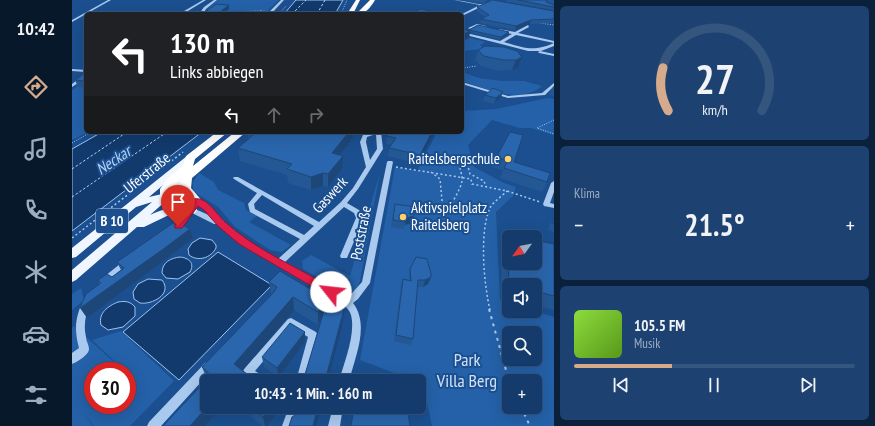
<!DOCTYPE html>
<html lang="de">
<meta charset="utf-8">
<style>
body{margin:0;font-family:"PT Sans Narrow",sans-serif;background:#1d4271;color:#f1f3f6;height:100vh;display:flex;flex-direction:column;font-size:15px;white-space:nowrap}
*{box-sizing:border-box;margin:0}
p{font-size:13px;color:#9dadc1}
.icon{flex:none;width:22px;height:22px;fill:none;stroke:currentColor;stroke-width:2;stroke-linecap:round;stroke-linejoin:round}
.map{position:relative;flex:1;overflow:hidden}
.details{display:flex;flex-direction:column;gap:6px;padding:6px;background:#0b203b;width:321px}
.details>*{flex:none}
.top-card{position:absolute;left:12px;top:12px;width:380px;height:122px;border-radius:6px;box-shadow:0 4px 16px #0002,0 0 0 1px #33557e;background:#202124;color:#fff;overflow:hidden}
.needle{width:26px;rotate:237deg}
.tools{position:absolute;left:430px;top:230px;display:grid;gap:8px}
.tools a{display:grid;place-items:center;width:40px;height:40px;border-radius:6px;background:#143b6b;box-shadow:0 4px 16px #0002,0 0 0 1px #33557e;font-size:20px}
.speed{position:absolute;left:12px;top:362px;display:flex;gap:8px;font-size:20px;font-weight:700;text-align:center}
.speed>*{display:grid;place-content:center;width:52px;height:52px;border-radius:50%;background:#143b6b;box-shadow:0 4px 16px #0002,0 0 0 1px #33557e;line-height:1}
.speed .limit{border:6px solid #d22;background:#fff;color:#111}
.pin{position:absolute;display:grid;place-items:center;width:34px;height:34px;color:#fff;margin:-41px -17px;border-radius:50% 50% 50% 0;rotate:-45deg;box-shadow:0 0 4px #0007}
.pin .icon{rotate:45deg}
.me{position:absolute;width:44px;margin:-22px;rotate:299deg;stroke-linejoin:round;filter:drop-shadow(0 0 3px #0008)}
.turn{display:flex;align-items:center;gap:14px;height:84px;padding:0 20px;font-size:18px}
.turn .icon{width:52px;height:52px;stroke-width:2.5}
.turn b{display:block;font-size:28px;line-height:34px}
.lanes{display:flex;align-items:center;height:38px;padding:0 20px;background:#0003;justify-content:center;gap:20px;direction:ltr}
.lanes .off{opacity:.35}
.big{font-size:30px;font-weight:700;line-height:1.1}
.details .widget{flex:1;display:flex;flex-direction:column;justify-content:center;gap:6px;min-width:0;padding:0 14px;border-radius:6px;background:#1d4271}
.details .dial{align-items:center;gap:0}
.dial svg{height:104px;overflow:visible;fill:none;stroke:#33557e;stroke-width:7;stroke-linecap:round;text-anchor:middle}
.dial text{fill:#f1f3f6;stroke:none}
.song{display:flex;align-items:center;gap:12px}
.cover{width:48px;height:48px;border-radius:6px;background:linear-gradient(135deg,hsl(90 70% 55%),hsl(90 70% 35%))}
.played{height:4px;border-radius:2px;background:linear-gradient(90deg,#d6ab8b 35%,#33557e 35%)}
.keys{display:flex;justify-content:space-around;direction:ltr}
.heat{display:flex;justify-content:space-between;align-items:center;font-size:22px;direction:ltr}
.trip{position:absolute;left:128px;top:374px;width:226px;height:40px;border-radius:6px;background:#143b6b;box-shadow:0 4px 16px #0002,0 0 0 1px #33557e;font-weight:700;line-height:40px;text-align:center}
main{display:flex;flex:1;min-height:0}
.tabs{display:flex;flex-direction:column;width:72px;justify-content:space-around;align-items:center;background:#08182b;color:#9dadc1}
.tabs .icon{width:28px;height:28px}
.tabs .active{color:#d6ab8b}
.tabs b{font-size:18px;color:#f1f3f6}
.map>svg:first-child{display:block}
.green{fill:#2461a8;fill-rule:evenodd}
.water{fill:#123a6d;stroke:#9cc4f0}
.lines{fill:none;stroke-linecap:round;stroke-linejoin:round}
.ferry{stroke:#b5d3f5;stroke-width:1;stroke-dasharray:2.5 2;stroke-linecap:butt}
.path-far2{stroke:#a9c9ee;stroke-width:1;stroke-dasharray:1 1.5;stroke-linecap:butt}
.path-far1{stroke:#a9c9ee;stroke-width:1.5;stroke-dasharray:2 2.5;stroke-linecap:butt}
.path{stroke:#a9c9ee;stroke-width:2;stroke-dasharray:3 4.5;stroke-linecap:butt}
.minor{fill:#a9c9ee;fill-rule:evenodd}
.major{fill:#f0f6ff;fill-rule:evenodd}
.highway{fill:#fff;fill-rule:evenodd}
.path-bridge{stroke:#a9c9ee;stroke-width:1;stroke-dasharray:1 1.5;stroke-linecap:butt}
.wall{fill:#245895}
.shaded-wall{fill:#1d4779}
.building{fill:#2a66ad;stroke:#1d4779}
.route{fill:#e11d48;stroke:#92132f}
.poi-dot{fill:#ffd166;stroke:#1b4f8f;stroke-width:1.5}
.labels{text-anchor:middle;stroke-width:4;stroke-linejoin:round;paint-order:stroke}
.shield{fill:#1b4f8f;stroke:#bbcadd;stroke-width:1}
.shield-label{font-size:14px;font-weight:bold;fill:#fff}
.poi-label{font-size:15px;fill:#fff;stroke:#1b4f8f;text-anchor:end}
.street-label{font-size:15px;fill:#fff;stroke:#1b4f8f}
.water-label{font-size:16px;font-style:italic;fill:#b5d3f5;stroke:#1b4f8f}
.near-park-label{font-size:18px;fill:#cfe3fa;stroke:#1b4f8f}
</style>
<main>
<nav class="tabs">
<b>10:42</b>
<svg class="icon active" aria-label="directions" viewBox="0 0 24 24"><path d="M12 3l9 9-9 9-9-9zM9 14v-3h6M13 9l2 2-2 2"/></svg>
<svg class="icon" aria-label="music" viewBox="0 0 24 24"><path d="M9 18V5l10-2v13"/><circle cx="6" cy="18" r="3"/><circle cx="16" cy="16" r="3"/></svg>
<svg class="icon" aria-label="phone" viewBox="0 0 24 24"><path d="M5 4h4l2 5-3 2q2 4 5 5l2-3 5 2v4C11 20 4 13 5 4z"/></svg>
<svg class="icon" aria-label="climate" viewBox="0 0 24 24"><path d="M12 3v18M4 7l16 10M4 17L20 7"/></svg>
<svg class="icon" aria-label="car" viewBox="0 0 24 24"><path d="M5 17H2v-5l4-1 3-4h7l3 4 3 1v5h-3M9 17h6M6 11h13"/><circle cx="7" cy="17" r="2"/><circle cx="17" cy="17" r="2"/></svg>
<svg class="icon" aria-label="filters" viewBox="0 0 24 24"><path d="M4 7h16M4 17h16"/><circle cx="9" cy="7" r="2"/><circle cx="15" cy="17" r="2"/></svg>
</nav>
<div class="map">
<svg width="482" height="426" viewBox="0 0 482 426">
<rect width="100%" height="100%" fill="#1b4f8f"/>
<path class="green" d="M146,0H207L192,14H161L163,12L135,9Z
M398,38L413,42L408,45L412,49L390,51V42Z
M390,72L407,78L430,81H452L470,86C448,105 414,89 390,81Z
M14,80V132H16L0,140V90Z
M475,98L482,99V135L459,128H448L420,120L396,145L402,167L432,183L444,187L441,196L424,212L428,300L437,303V311H463L482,317V426H360L351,384L288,360L323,167L347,171V167L365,132H390V111L424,109ZM437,333H463V359H437ZM437,381H463V407H437Z
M308,172L288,281L283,291L273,293L231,269L230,261L239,255L278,276Z
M127,173L142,182L146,190L172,203L174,210L185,216L177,222L219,245L210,252L198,250L163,227L146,207L121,191V182Z
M9,288L12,300L0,310V294Z
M2,326L52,371H21V405H55V374L57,375L20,340L49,331L102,381L58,426H22L9,411L21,426H0V328Z"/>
<path class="water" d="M224,0H271L263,14H212Z
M30,132H130L0,231V149Z
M128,238L140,240L144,245V248C139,258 126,262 117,255L116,249L120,243Z
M146,252L200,285L107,380L51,332Z
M108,257C117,258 123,263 118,272L106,279L94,278L90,273C90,262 99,258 108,257Z
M76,279L90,280C101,294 80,305 68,303L62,299L61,292L66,284Z
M46,302C53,301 58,301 63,307V316L51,327L36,330L29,325C26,313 36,306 46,302Z"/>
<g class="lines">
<path class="ferry" d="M220,14L234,0
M245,14L253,0
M0,169L55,132
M0,197L95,132"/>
<path class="path-far2" d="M153,12L189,11
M207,14L214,6
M269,14L275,0
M468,23L482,25
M390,68L405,66
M482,120L465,128L482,134
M0,143L19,132"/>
<path class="path-far1" d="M324,167L399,179L400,184L435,191L468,202
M359,172L368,179L371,211L374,213C378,206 389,189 390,181C391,171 383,166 394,159L398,174L412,181L414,187
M0,238L111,152
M418,310C412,285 407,232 418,208C421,202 430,196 435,191"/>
<path class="path" d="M417,309L437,381
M449,407L458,426"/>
<path class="minor" d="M36,0H39L0,22V20Z
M131,0H134L111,14H107Z
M142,0H145L134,9L131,14H127L132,7Z
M209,0H212L199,14H195Z
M382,0C390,0 405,5 411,4C416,3 418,0 423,0L390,16V14L408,5Z
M405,24L414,26L415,27L413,28L405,26L398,29L396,28Z
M456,25L457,27L446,33L482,41V46L469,51H456L390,34V32L428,41L440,34L426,31V29L443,32ZM444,35L482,43C462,52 452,48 432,42Z
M468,51L482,54V56L467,53L466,52Z
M0,69L14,70V72L0,71Z
M12,75H14V78L0,87V84Z
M390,82L436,96L470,93L482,83V86L473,95L436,98L390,84Z
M300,132H309L311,149L286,189L275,203L287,210L292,218L275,258H269L268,256L284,218L282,213L272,207L213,262L275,297L280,293L290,282L315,162L316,161H320L321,162L298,283L286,299L281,303C298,325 283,357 277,381H267C272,363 284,334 279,315C278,311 275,308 272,305L176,249L153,232L146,224H142L120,213C115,221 109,228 101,232L97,229L109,218L123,200H127L137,206L159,228L182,245L206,259L228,239L178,212L176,204L185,193L162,179L161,178L162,177H166L247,222L269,202L281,188L294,167L288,142L291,135ZM304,134L305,149L298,160L294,142L295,137ZM190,195L242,226L232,235L183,209L182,204ZM126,206L133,210L139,216L123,209Z
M482,181V192L478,203L482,204V208L472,206L471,204L479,183Z
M56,259L59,260L60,262L59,264L34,284L31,285L28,284L27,282L28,280L53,260Z
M15,298L18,299L19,302C14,313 11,324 14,337C14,341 17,345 17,349C17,355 5,362 0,364V353L7,348C2,329 3,317 12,299Z
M219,318L244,332L246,335L234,381H224L236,337L220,327L183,371L193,377L194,381C185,381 175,382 171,372L172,369L216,319Z
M137,361L141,363L142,366L141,369L89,426H75L77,422L133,363Z
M217,407H227L222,426H210Z
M261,407H271L268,426H256Z"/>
<path class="major" d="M118,155L121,156V160L77,197L90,194L112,175L115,174L119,177L102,193L128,199L130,201L128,203C122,205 104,200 95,200L78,215C91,209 108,204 123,208L124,210L123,212L99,214L72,227H65L4,280L0,282V270L80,202L64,207L4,257L0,258V248L115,156Z"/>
<path class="highway" d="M284,0H288L281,14H275Z
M298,0H303C298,8 294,14 284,14Z
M145,132H156L123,159L121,166L163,132H174L120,178L119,188L131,202L129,205H121C112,198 105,189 109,178L100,189L101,198L123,207L125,210L123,213H115L92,203L88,196V189L96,178L111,166L114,156Z"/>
<path class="path-bridge" d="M189,11L206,12"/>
</g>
<path class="wall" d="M394,0H415L411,3L402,2Z
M435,0H482V4L474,2L482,5V10L434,2Z
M405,7L482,11V23L458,24L443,30L408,23L409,19L413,17L405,11Z
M157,9L150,14H132V13Z
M390,26V29L397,30L437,32L436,35L428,39L398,32L397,37L390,41Z
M406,50L450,57L446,68L440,70L427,71L409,66L403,60Z
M14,73V90L13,88L6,87L3,80Z
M482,86V96L477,95L481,87Z
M413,95L429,97L422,104L411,101Z
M316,132H362L346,164L316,156L317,148L319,145L314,144L315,136L318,132Z
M175,133L282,136L268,155L270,169L256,187L251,186L239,190L216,183L215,175L168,161L166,148L176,140Z
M424,158L442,162L475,182L470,192L428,178L431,170L420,167Z
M323,204L341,223L333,225L332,229L319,227Z
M482,215V232L476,230Z
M435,234L482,244V310L463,305V285H437V299L430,297L429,246Z
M121,238L93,260L15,318L28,284L26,280L40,277L49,270L45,262Z
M338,269L359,277L356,284L351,287H345L341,339L339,345L322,341L329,286L331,279L337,280V276Z
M197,282L271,322H249L246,325L222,310L135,379L130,367L199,295Z
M233,332V342L207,377L192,367L190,357Z
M168,407H207L208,409L195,426H190Z"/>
<path class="shaded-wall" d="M157,5V9L150,14H145Z
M459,20L458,24L443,30L444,26Z
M398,31L397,37L390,41V35Z
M437,32L436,35L428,39L429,37Z
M450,57L446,68L440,70L444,60Z
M431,92L429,97L422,104L424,98Z
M277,132H282V136L260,166V153Z
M360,132H362V133L346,164L348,155Z
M271,156L270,169L256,187V174Z
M251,173V186L239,190V177Z
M342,216L341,223L333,225L334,218Z
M118,229L121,238L93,260L15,318L8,308Z
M359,277L356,284L351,287L353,280Z
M221,297L222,310L166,376L162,364Z
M255,301L254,314L246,325V312Z
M272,309L271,322L256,381H253Z
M233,332V342L207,377L205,368Z
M135,407H149L133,426H118Z
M199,407H207L208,409L195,426H193L191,417Z
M246,407H249L244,426H241Z"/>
<path class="building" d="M421,0L482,11V19L459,20L444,26L409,19L417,15L405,7Z
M446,0H475L474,2L482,5V7Z
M144,4L157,5L145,14L132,13Z
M349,9L371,14H336Z
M406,25L437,32L429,37L397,30Z
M390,26V29L398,31L390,35Z
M413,46L432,47L445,51L450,57L444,60H431L412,56L406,50Z
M13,73H14V85L12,86L14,81L3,80Z
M421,88L431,92L424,98L413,95Z
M176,132H277L260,153L271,156L256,174L251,173L239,177L215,169L220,164L166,148L182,134L175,133Z
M318,132H360L348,155L317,148L324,138L315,136Z
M438,132L451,135L442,162L478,173L475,182L432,168L436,160L424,158Z
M323,204L343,207L342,216L334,218V222L321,220Z
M482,217V224L480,223Z
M104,221L118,229L90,250L8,308L14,294L29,283L26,280L35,274L40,277L52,268L45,262Z
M435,234L448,237H437V263H463V240L482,244V296L463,291V285H437Z
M344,257L355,259L359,274V277L353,280H346L341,339L324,335L331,279L339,281L338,269Z
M208,271L272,309L253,381H231L255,301L246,312L221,297L162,364L184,381H135V407L118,426H91L139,375L130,367L202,292L205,287L197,282Z
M218,323L233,332L205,368L190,357Z
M178,407H199L191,417Z
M224,407H246L241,426H217L220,417L223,415Z
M284,407H335L338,426H279L281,414Z"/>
<path class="route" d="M122,199C135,196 145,215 153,222C184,250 226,268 263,289L264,292L263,295H255L167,244L146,226L132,210L126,206L110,228H103V223Z"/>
<g class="poi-dot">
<circle cx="436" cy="159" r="4"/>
<circle cx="331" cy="217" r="4"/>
</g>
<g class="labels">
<rect class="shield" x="24" y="209" width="32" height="24" rx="3"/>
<g class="shield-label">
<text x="40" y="226">B 10</text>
</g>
<g class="poi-label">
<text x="428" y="164">Raitelsbergschule</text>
<text x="339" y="213" text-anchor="start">Aktivspielplatz<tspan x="339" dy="17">Raitelsberg</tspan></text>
</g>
<g class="street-label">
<text transform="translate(75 173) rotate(-39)" y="5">Uferstraße</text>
<text transform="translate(258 195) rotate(-47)" y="5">Gaswerk</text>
<text transform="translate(289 233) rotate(-79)" y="5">Poststraße</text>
</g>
<g class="water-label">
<text transform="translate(41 160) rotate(-34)" y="6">Neckar</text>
</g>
<g class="near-park-label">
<text x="395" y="366">Park<tspan x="395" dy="21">Villa Berg</tspan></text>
</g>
</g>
</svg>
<div class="tools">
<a><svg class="needle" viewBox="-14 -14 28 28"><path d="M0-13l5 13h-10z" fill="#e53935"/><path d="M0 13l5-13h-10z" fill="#9dadc1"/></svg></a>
<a><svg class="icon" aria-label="sound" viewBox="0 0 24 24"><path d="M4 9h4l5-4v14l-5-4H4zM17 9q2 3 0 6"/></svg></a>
<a><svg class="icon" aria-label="search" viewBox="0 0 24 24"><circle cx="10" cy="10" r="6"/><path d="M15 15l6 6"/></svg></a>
<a>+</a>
</div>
<div class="speed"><div class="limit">30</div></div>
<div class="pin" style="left:106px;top:226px;background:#d93025"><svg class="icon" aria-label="arrive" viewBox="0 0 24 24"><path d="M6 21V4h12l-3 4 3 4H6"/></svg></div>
<svg class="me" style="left:259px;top:292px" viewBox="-20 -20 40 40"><circle r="19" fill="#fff"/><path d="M0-13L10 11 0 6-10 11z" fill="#e11d48"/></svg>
<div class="trip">10:43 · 1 Min. · 160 m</div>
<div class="top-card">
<div class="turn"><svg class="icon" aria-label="left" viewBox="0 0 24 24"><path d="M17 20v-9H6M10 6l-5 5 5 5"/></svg><div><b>130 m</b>Links abbiegen</div></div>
<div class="lanes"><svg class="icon" aria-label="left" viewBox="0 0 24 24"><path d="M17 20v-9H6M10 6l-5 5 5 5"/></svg><svg class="icon off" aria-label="ahead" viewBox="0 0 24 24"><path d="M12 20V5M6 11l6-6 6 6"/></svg><svg class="icon off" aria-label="right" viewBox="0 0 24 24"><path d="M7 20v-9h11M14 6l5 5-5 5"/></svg></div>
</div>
</div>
<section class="details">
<div class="widget dial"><svg viewBox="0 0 100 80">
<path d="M14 69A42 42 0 1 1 86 69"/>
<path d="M14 69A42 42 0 0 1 10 36" stroke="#d6ab8b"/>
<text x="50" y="56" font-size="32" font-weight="700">27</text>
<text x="50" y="72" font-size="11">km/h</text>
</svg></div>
<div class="widget"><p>Klima</p>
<div class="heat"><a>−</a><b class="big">21.5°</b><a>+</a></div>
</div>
<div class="widget">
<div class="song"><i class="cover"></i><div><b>105.5 FM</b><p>Musik</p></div></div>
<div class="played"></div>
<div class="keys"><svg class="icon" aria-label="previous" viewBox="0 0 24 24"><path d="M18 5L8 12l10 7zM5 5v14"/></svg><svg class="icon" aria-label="pause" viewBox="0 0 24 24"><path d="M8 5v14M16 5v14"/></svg><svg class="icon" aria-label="next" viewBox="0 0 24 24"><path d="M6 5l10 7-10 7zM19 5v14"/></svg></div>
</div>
</section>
</main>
